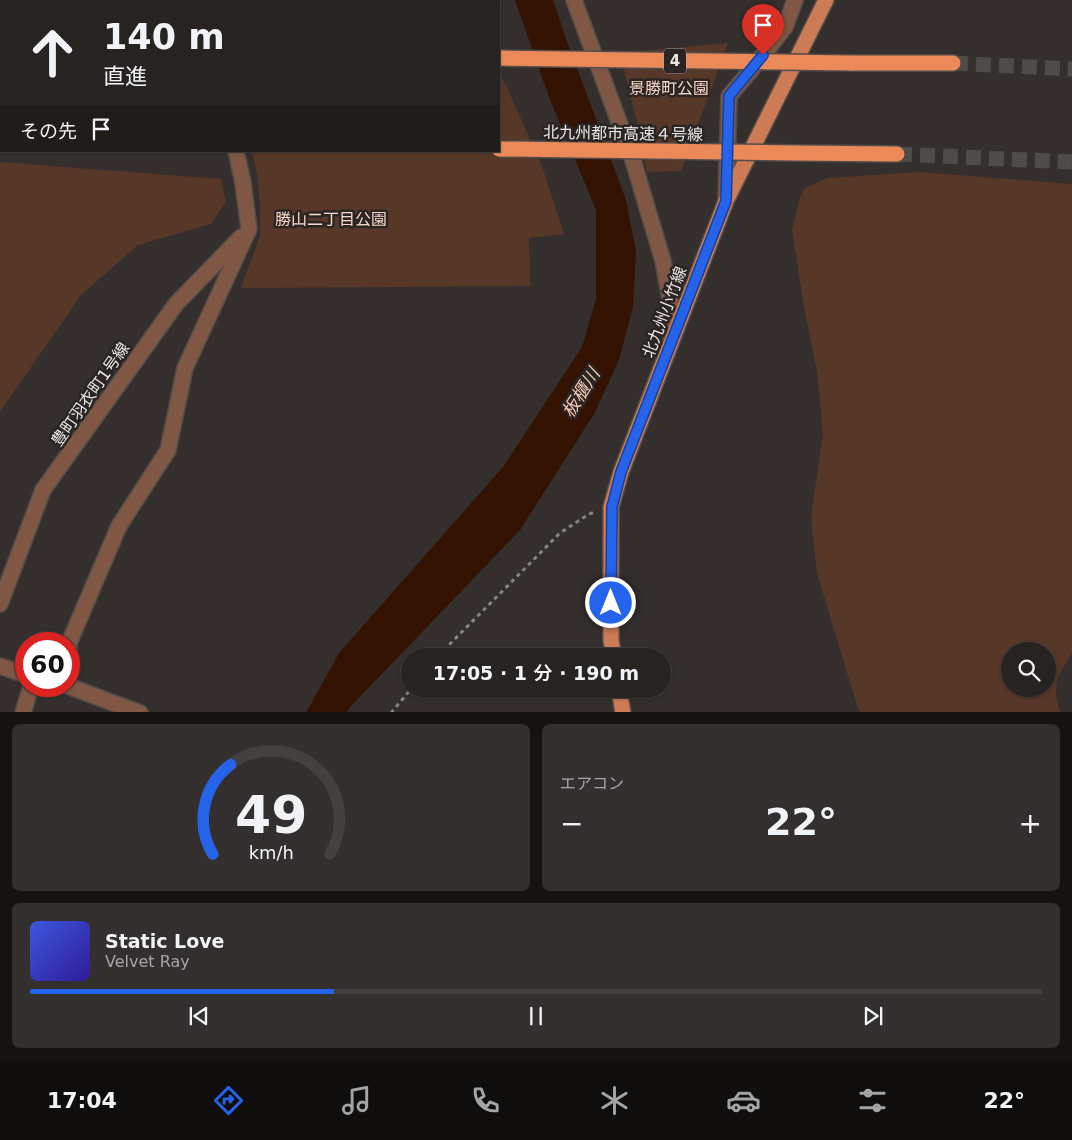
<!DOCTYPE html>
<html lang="ja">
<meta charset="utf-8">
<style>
body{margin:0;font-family:"DejaVu Sans","Noto Sans JP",sans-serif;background:#332f2e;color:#f1f3f6;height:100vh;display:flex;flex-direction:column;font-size:19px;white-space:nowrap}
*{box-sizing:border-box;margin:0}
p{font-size:16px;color:#a4a4a5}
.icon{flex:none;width:28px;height:28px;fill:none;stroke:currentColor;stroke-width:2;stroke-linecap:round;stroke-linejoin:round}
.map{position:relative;height:712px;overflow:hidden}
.drawer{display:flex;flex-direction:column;gap:12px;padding:12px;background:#151312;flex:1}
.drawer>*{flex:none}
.banner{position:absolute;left:0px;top:0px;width:500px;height:152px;box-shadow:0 1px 4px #0004,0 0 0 1px #43403f;background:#272321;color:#f1f3f6;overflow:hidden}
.fabs{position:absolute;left:1001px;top:642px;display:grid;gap:10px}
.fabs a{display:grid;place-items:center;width:55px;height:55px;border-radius:50%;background:#272321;box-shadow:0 1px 4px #0004,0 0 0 1px #43403f;font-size:25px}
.speed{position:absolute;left:15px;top:632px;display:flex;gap:10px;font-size:25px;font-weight:700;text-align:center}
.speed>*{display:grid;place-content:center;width:65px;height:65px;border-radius:50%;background:#272321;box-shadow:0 1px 4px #0004,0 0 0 1px #43403f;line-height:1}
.speed .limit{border:8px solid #d22;background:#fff;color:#111}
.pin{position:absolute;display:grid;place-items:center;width:42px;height:42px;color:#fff;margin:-51px -21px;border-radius:50% 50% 50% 0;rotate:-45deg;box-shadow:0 0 5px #0007}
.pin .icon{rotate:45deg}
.me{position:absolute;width:55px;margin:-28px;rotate:0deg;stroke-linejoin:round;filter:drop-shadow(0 0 4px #0008)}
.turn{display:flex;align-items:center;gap:18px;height:105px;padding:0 20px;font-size:22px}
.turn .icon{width:65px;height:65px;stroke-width:2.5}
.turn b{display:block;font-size:35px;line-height:42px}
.then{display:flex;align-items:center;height:48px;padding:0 20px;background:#0003;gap:10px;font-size:19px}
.big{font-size:38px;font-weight:600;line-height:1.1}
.drawer .card{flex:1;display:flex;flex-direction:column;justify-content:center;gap:8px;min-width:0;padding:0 18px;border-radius:8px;background:#332f2e}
.drawer .dial{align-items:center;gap:0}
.dial svg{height:130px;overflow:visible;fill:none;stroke:#43403f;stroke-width:7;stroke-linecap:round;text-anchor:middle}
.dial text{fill:#f1f3f6;stroke:none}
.song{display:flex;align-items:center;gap:15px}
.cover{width:60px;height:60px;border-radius:8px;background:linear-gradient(135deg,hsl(230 70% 55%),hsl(250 70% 35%))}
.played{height:5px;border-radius:2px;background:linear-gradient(90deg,#2563eb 30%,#43403f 30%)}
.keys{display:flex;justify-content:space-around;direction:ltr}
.heat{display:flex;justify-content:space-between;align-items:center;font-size:28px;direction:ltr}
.drawer .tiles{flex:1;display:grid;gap:12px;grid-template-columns:1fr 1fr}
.card:last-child{grid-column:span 2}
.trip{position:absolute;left:401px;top:648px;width:270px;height:50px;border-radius:25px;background:#272321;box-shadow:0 1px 4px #0004,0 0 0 1px #43403f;font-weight:600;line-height:50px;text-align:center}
.tabs{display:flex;height:80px;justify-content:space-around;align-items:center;background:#100e0d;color:#a4a4a5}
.tabs .icon{width:35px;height:35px}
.tabs .current{color:#2563eb}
.tabs b{font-size:22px;color:#f1f3f6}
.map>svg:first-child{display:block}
.green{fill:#573728;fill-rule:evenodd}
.water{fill:#331202}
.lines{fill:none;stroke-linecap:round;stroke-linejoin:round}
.highway-tunnel{stroke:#4f4b48;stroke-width:15;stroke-dasharray:15 8;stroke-linecap:butt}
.street-casing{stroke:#514c4a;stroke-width:18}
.primary-casing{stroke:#514c4a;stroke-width:18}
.highway-casing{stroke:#514c4a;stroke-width:18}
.path{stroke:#888481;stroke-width:3;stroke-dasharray:4 4;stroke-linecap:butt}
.street{stroke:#7f5744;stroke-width:15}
.primary{stroke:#cd7b54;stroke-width:15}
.highway{stroke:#eb8959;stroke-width:15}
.highway-bridge-casing{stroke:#514c4a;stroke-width:18;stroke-linecap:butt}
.highway-bridge{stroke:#eb8959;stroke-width:15}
.route-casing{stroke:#184099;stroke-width:12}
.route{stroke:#2563eb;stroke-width:9}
.labels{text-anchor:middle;stroke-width:5;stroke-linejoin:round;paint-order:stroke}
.shield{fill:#2a2523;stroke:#b0adab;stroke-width:1}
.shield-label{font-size:15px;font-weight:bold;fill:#eae7e5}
.park-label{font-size:16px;fill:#f8d7c8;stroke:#2a2523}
.street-label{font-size:16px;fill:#eae7e5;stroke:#2a2523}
.water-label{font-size:18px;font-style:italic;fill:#f6c6b0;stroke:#2a2523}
</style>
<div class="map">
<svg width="1072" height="713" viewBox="0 0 1072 713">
<rect width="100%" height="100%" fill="#342f2c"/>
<path class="green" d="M277,0H485L489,1H276Z
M728,43L681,171L647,172L640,135L620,53Z
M499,57L501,77L506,85L543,169L564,234L529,238L530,286L241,288L260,236V204L257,174L252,151H499Z
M0,162L221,179L226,202L211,224L138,245L81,295L0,412Z
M919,172L1072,184V653L1057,678L1056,695L1060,712H861L858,709L817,573L811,517L823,434L817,372L804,307L792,230L800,197L805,188L827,178ZM1048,651V689H1010V651Z"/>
<path class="water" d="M515,0H553L565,36L626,200L636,251L633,307L619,360L594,414L520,530L350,707L347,712L306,713L339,653L503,467L582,347L596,299V210L549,97Z"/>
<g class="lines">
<path class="highway-tunnel" d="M0,52H1
M953,63L1072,69
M0,141H1
M897,154L1072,162"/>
<g class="street-casing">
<path id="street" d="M574,0L632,157L663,261L676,330
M251,1L252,0
M0,9L1,6
M726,201L729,96L752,69L785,27L795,0
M0,604L43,490L176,304L241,237
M69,648V643L119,526L168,450L185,368L249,229L243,183L236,151
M0,666L26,675
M68,686L140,713
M23,713L31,686"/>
</g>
<g class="primary-casing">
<path id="primary" d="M614,656L611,641V507L621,472L726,201L826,0
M619,689L623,713"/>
</g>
<g class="highway-casing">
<path id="highway" d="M852,63H953
M795,153L897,154"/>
</g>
<path class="path" d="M438,656L560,533L589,514L595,512
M391,713L411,689"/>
<use href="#street" class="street"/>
<use href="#primary" class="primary"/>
<use href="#highway" class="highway"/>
<g class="highway-bridge-casing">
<path id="highway-bridge" d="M499,58L852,63
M499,149L795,153"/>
</g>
<use href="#highway-bridge" class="highway-bridge"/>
</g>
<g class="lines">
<g class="route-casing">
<path id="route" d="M611,603L612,507L621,472L726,201L729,96L763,55"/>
</g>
<use href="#route" class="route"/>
</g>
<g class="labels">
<rect class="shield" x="664" y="48.5" width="22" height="25" rx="4"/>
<g class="shield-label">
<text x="675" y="66">4</text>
</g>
<g class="park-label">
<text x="669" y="94">景勝町公園</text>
<text x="331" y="225">勝山二丁目公園</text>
</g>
<g class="street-label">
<text transform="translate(623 133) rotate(1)" y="6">北九州都市高速４号線</text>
<text transform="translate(664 312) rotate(-69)" y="6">北九州小竹線</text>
<text transform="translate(90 394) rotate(-55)" y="6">豊町羽衣町1号線</text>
</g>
<g class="water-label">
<text transform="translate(581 393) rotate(-58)" y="6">板櫃川</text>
</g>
</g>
</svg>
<div class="fabs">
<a><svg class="icon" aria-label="search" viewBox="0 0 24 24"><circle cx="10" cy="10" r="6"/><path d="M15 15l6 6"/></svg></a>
</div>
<div class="speed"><div class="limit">60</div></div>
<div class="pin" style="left:763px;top:55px;background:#d93025"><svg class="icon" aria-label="arrive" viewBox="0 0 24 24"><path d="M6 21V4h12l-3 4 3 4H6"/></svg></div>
<svg class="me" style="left:611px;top:603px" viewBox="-20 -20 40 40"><circle r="17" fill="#2563eb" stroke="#fff" stroke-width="3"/><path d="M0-11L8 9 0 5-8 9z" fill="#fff"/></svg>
<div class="trip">17:05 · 1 分 · 190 m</div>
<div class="banner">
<div class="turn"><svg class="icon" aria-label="ahead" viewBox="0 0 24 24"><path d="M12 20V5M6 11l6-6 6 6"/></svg><div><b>140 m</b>直進</div></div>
<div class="then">その先<svg class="icon" aria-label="arrive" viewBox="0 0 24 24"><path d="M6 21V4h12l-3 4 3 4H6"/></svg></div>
</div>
</div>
<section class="drawer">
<div class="tiles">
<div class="card dial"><svg viewBox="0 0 100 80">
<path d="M14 69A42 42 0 1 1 86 69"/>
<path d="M14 69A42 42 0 0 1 25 14" stroke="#2563eb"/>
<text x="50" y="56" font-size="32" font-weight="700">49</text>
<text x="50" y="72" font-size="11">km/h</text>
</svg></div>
<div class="card"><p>エアコン</p>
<div class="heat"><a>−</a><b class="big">22°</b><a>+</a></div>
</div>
<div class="card">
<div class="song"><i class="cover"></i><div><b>Static Love</b><p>Velvet Ray</p></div></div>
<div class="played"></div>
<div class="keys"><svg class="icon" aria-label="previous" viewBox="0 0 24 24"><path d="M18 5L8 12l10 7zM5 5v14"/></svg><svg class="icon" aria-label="pause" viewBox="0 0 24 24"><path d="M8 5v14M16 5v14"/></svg><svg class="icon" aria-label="next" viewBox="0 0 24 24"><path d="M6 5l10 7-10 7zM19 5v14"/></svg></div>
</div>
</div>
</section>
<nav class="tabs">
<b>17:04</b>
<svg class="icon current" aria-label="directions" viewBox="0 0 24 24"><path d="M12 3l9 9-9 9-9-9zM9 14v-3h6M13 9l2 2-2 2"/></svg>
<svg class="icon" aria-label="music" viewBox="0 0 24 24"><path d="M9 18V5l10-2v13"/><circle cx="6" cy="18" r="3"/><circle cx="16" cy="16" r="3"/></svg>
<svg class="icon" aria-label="phone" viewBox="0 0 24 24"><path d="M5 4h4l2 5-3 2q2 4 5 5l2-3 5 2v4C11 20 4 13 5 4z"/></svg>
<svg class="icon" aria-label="climate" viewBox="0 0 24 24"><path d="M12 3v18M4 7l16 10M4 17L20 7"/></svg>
<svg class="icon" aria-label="car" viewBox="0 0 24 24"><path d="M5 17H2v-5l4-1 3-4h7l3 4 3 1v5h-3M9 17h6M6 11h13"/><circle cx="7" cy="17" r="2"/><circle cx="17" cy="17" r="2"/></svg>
<svg class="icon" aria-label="filters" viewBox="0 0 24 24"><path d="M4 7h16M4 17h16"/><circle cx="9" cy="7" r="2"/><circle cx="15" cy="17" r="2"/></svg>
<b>22°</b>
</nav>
